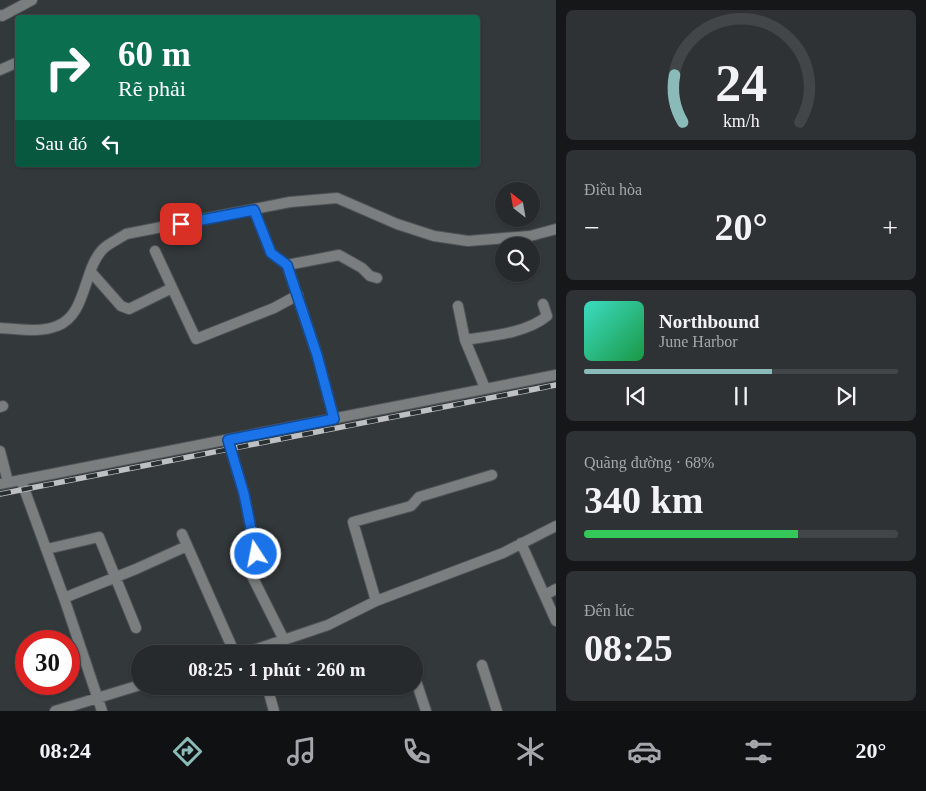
<!DOCTYPE html>
<html lang="vi">
<meta charset="utf-8">
<style>
body{margin:0;font-family:Georgia,serif;background:#2e3234;color:#f1f3f6;height:100vh;display:flex;flex-direction:column;font-size:19px;white-space:nowrap}
*{box-sizing:border-box;margin:0}
p{font-size:16px;color:#a4a7a9}
.icon{flex:none;width:28px;height:28px;fill:none;stroke:currentColor;stroke-width:2;stroke-linecap:round;stroke-linejoin:round}
.map{position:relative;flex:1;overflow:hidden}
.side{display:flex;flex-direction:column;gap:10px;padding:10px;background:#151718;width:370px}
.side>*{flex:none}
.hud{position:absolute;left:15px;top:15px;width:465px;height:152px;border-radius:5px;box-shadow:0 1px 4px #0004,0 0 0 1px #424648;background:#0b6e4f;color:#fff;overflow:hidden}
.needle{width:32px;rotate:329deg}
.controls{position:absolute;left:495px;top:182px;display:grid;gap:10px}
.controls a{display:grid;place-items:center;width:45px;height:45px;border-radius:50%;background:#262a2c;box-shadow:0 1px 4px #0004,0 0 0 1px #424648;font-size:25px}
.speed{position:absolute;left:15px;top:630px;display:flex;gap:10px;font-size:25px;font-weight:700;text-align:center}
.speed>*{display:grid;place-content:center;width:65px;height:65px;border-radius:50%;background:#262a2c;box-shadow:0 1px 4px #0004,0 0 0 1px #424648;line-height:1}
.speed .limit{border:8px solid #d22;background:#fff;color:#111}
.pin{position:absolute;display:grid;place-items:center;width:42px;height:42px;color:#fff;margin:-21px;border-radius:10px;box-shadow:0 2px 8px #0006}
.me{position:absolute;width:55px;margin:-28px;rotate:349deg;stroke-linejoin:round;filter:drop-shadow(0 0 4px #0008)}
.turn{display:flex;align-items:center;gap:18px;height:105px;padding:0 20px;font-size:22px}
.turn .icon{width:65px;height:65px;stroke-width:2.5}
.turn b{display:block;font-size:35px;line-height:42px}
.then{display:flex;align-items:center;height:48px;padding:0 20px;background:#0003;gap:10px;font-size:19px}
.big{font-size:38px;font-weight:700;line-height:1.1}
.side .card{flex:1;display:flex;flex-direction:column;justify-content:center;gap:8px;min-width:0;padding:0 18px;border-radius:8px;background:#2e3234}
.side .dial{align-items:center;gap:0}
.dial svg{height:130px;overflow:visible;fill:none;stroke:#424648;stroke-width:7;stroke-linecap:round;text-anchor:middle}
.dial text{fill:#f1f3f6;stroke:none}
.song{display:flex;align-items:center;gap:15px}
.cover{width:60px;height:60px;border-radius:8px;background:linear-gradient(135deg,hsl(170 70% 55%),hsl(140 70% 35%))}
.played{height:5px;border-radius:2px;background:linear-gradient(90deg,#8bbbb9 60%,#424648 60%)}
.keys{display:flex;justify-content:space-around;direction:ltr}
.heat{display:flex;justify-content:space-between;align-items:center;font-size:28px;direction:ltr}
.charge{height:8px;border-radius:4px;background:linear-gradient(90deg,#34c759 68%,#424648 0)}
.trip{position:absolute;left:131px;top:645px;width:292px;height:50px;border-radius:25px;background:#262a2c;box-shadow:0 1px 4px #0004,0 0 0 1px #424648;font-weight:700;line-height:50px;text-align:center}
.tabs{display:flex;height:80px;justify-content:space-around;align-items:center;background:#0f1112;color:#a4a7a9}
.tabs .icon{width:35px;height:35px}
.tabs .on{color:#8bbbb9}
.tabs b{font-size:22px;color:#f1f3f6}
main{display:flex;flex:1;min-height:0}
.map>svg:first-child{display:block}
.lines{fill:none;stroke-linecap:round;stroke-linejoin:round}
.minor-casing{stroke:#4f5457;stroke-width:12}
.tertiary-casing{stroke:#4f5457;stroke-width:12}
.minor{stroke:#7b7e7f;stroke-width:10}
.tertiary{stroke:#7b7e7f;stroke-width:10}
.rail-casing{stroke:#bec1c3;stroke-width:5.5}
.rail{stroke:#292e31;stroke-width:4;stroke-dasharray:11;stroke-linecap:butt}
.route-casing{stroke:#114b97;stroke-width:12}
.route{stroke:#1a73e8;stroke-width:9}
</style>
<main>
<div class="map">
<svg width="556" height="711" viewBox="0 0 556 711">
<rect width="100%" height="100%" fill="#33383b"/>
<g class="lines">
<g class="minor-casing">
<path id="minor" d="M0,15L2,16L32,0
M0,70L18,62
M254,210L271,253L287,265L317,355L334,419
M155,251L196,339L274,308L298,295
M287,265L339,255L362,268L370,276L377,278
M91,272L121,306L129,309L172,288
M458,306L465,340L485,388
M0,328C18,329 40,333 57,326C87,315 83,269 103,249C109,243 119,239 126,234L290,202L337,198L397,224L434,236L468,241L530,236L556,229
M465,340C490,336 527,333 547,316L543,304
M0,407L3,406
M228,440L244,494L256,554L246,564L284,640
M0,451L8,482
M21,480L64,598L102,711
M182,534L235,654
M521,543L556,621
M47,549L99,537L136,628
M545,595L556,589
M64,598L136,569L187,546
M376,601L353,522L411,506L419,497L492,475
M242,654L328,625L376,601L503,553L556,526
M482,665L497,711
M416,681L426,711
M267,686L274,711
M55,711L140,685"/>
</g>
<g class="tertiary-casing">
<path id="tertiary" d="M0,484L556,375"/>
</g>
<use href="#minor" class="minor"/>
<use href="#tertiary" class="tertiary"/>
<g class="rail-casing">
<path id="rail" d="M0,494L556,385"/>
</g>
<use href="#rail" class="rail"/>
</g>
<g class="lines">
<g class="route-casing">
<path id="route" d="M181,224L254,210L271,253L287,265L317,355L334,419L228,440L244,494L256,554"/>
</g>
<use href="#route" class="route"/>
</g>
</svg>
<div class="controls">
<a><svg class="needle" viewBox="-14 -14 28 28"><path d="M0-13l5 13h-10z" fill="#e53935"/><path d="M0 13l5-13h-10z" fill="#a4a7a9"/></svg></a>
<a><svg class="icon" aria-label="search" viewBox="0 0 24 24"><circle cx="10" cy="10" r="6"/><path d="M15 15l6 6"/></svg></a>
</div>
<div class="speed"><div class="limit">30</div></div>
<div class="pin" style="left:181px;top:224px;background:#d93025"><svg class="icon" aria-label="arrive" viewBox="0 0 24 24"><path d="M6 21V4h12l-3 4 3 4H6"/></svg></div>
<svg class="me" style="left:256px;top:554px" viewBox="-20 -20 40 40"><circle r="17" fill="#1a73e8" stroke="#fff" stroke-width="3"/><path d="M0-11L8 9 0 5-8 9z" fill="#fff"/></svg>
<div class="trip">08:25 · 1 phút · 260 m</div>
<div class="hud">
<div class="turn"><svg class="icon" aria-label="right" viewBox="0 0 24 24"><path d="M7 20v-9h11M14 6l5 5-5 5"/></svg><div><b>60 m</b>Rẽ phải</div></div>
<div class="then">Sau đó<svg class="icon" aria-label="left" viewBox="0 0 24 24"><path d="M17 20v-9H6M10 6l-5 5 5 5"/></svg></div>
</div>
</div>
<section class="side">
<div class="card dial"><svg viewBox="0 0 100 80">
<path d="M14 69A42 42 0 1 1 86 69"/>
<path d="M14 69A42 42 0 0 1 9 40" stroke="#8bbbb9"/>
<text x="50" y="56" font-size="32" font-weight="700">24</text>
<text x="50" y="72" font-size="11">km/h</text>
</svg></div>
<div class="card"><p>Điều hòa</p>
<div class="heat"><a>−</a><b class="big">20°</b><a>+</a></div>
</div>
<div class="card">
<div class="song"><i class="cover"></i><div><b>Northbound</b><p>June Harbor</p></div></div>
<div class="played"></div>
<div class="keys"><svg class="icon" aria-label="previous" viewBox="0 0 24 24"><path d="M18 5L8 12l10 7zM5 5v14"/></svg><svg class="icon" aria-label="pause" viewBox="0 0 24 24"><path d="M8 5v14M16 5v14"/></svg><svg class="icon" aria-label="next" viewBox="0 0 24 24"><path d="M6 5l10 7-10 7zM19 5v14"/></svg></div>
</div>
<div class="card"><p>Quãng đường · 68%</p><b class="big">340 km</b><div class="charge"></div></div>
<div class="card"><p>Đến lúc</p><b class="big">08:25</b></div>
</section>
</main>
<nav class="tabs">
<b>08:24</b>
<svg class="icon on" aria-label="directions" viewBox="0 0 24 24"><path d="M12 3l9 9-9 9-9-9zM9 14v-3h6M13 9l2 2-2 2"/></svg>
<svg class="icon" aria-label="music" viewBox="0 0 24 24"><path d="M9 18V5l10-2v13"/><circle cx="6" cy="18" r="3"/><circle cx="16" cy="16" r="3"/></svg>
<svg class="icon" aria-label="phone" viewBox="0 0 24 24"><path d="M5 4h4l2 5-3 2q2 4 5 5l2-3 5 2v4C11 20 4 13 5 4z"/></svg>
<svg class="icon" aria-label="climate" viewBox="0 0 24 24"><path d="M12 3v18M4 7l16 10M4 17L20 7"/></svg>
<svg class="icon" aria-label="car" viewBox="0 0 24 24"><path d="M5 17H2v-5l4-1 3-4h7l3 4 3 1v5h-3M9 17h6M6 11h13"/><circle cx="7" cy="17" r="2"/><circle cx="17" cy="17" r="2"/></svg>
<svg class="icon" aria-label="filters" viewBox="0 0 24 24"><path d="M4 7h16M4 17h16"/><circle cx="9" cy="7" r="2"/><circle cx="15" cy="17" r="2"/></svg>
<b>20°</b>
</nav>
